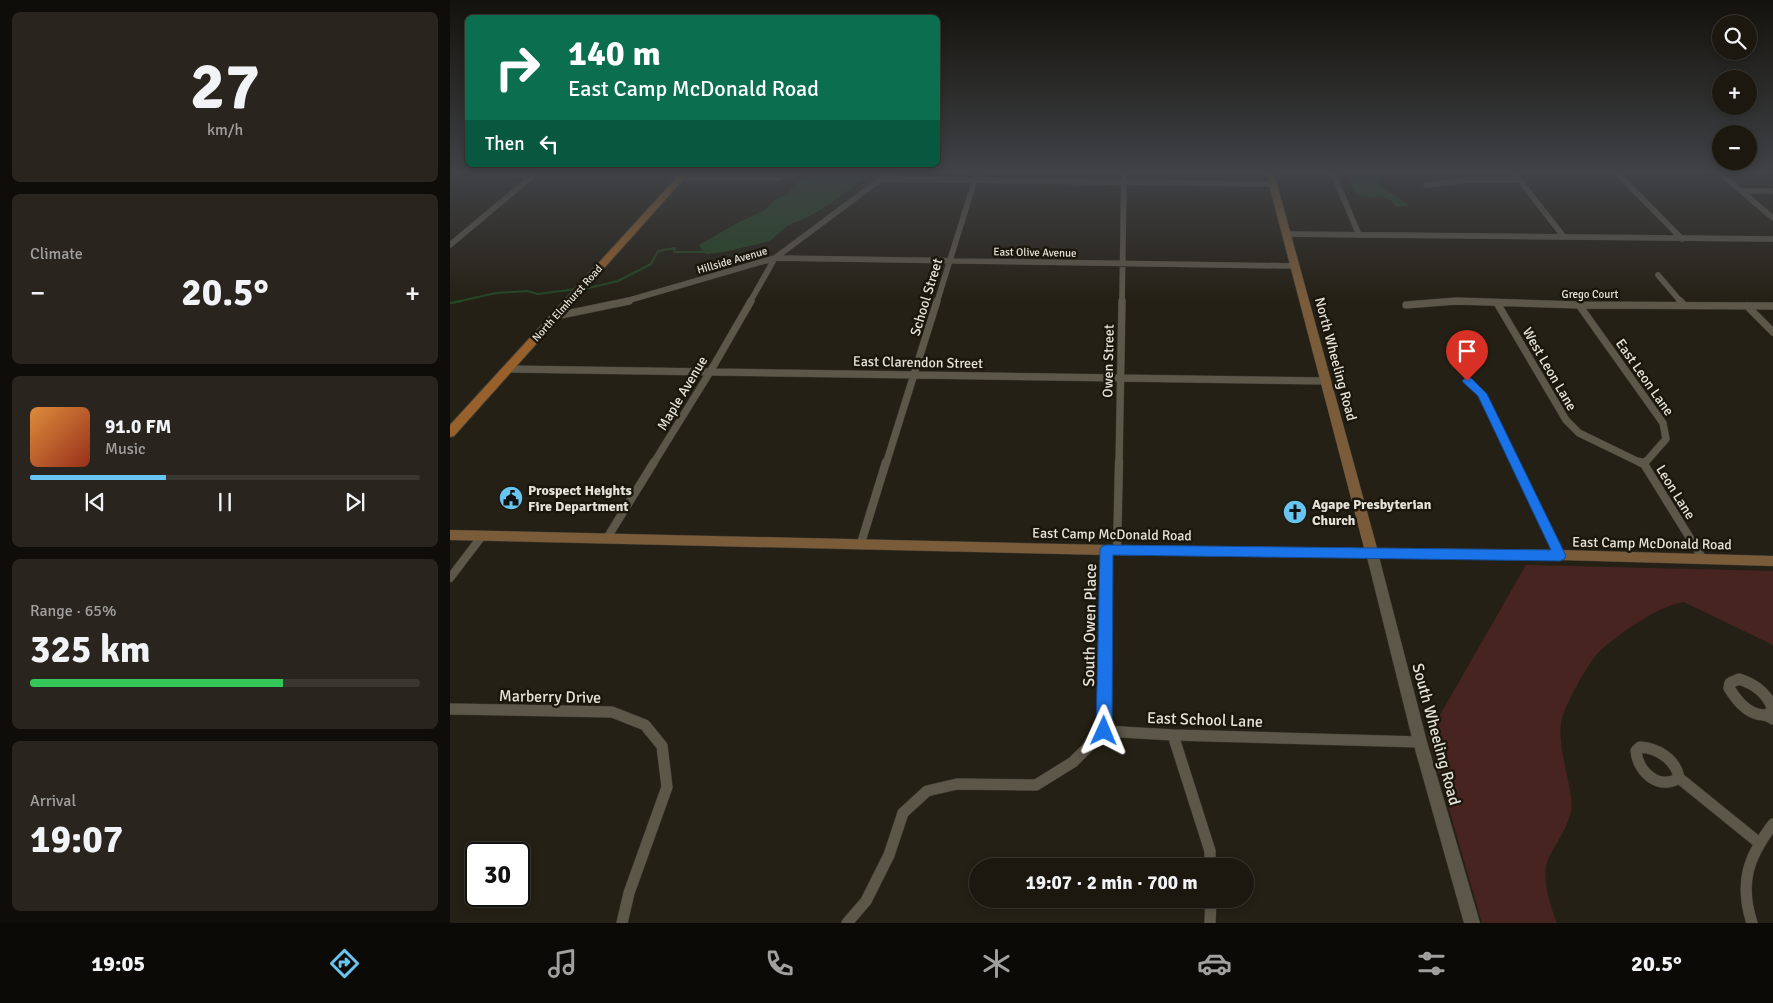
<!DOCTYPE html>
<meta charset="utf-8">
<style>
body{margin:0;font-family:Signika,sans-serif;background:#29251e;color:#f1f3f6;height:100vh;display:flex;flex-direction:column;font-size:19px;white-space:nowrap}
*{box-sizing:border-box;margin:0}
p{font-size:16px;color:#a0a09f}
.icon{flex:none;width:28px;height:28px;fill:none;stroke:currentColor;stroke-width:2;stroke-linecap:round;stroke-linejoin:round}
.map{position:relative;flex:1;overflow:hidden}
.sheet{display:flex;flex-direction:column;gap:12px;padding:12px;background:#0f0d09;width:450px}
.sheet>*{flex:none}
.top-card{position:absolute;left:15px;top:15px;width:475px;height:152px;border-radius:8px;box-shadow:0 2px 8px #0003,0 0 0 1px #3a3730;background:#0b6e4f;color:#fff;overflow:hidden}
.buttons{position:absolute;left:1262px;top:15px;display:grid;gap:10px}
.buttons a{display:grid;place-items:center;width:45px;height:45px;border-radius:50%;background:#1c1810;box-shadow:0 2px 8px #0003,0 0 0 1px #3a3730;font-size:25px}
.speed{position:absolute;left:15px;top:842px;display:flex;gap:10px;font-size:25px;font-weight:700;text-align:center}
.speed>*{display:grid;place-content:center;width:65px;height:65px;border-radius:50%;background:#1c1810;box-shadow:0 2px 8px #0003,0 0 0 1px #3a3730;line-height:1}
.speed .limit{border:2px solid #111;border-radius:8px;background:#fff;color:#111}
.pin{position:absolute;display:grid;place-items:center;width:42px;height:42px;color:#fff;margin:-51px -21px;border-radius:50% 50% 50% 0;rotate:-45deg;box-shadow:0 0 5px #0007}
.pin .icon{rotate:45deg}
.me{position:absolute;width:55px;margin:-28px;rotate:1deg;stroke-linejoin:round;filter:drop-shadow(0 0 4px #0008)}
.turn{display:flex;align-items:center;gap:18px;height:105px;padding:0 20px;font-size:22px}
.turn .icon{width:65px;height:65px;stroke-width:2.5}
.turn b{display:block;font-size:35px;line-height:42px}
.then{display:flex;align-items:center;height:48px;padding:0 20px;background:#0003;gap:10px;font-size:19px}
.big{font-size:38px;font-weight:800;line-height:1.1}
.sheet .widget{flex:1;display:flex;flex-direction:column;justify-content:center;gap:8px;min-width:0;padding:0 18px;border-radius:8px;background:#29251e}
.sheet .dial{align-items:center;gap:0}
.dial b{font-size:65px;line-height:1}
.song{display:flex;align-items:center;gap:15px}
.cover{width:60px;height:60px;border-radius:8px;background:linear-gradient(135deg,hsl(30 70% 55%),hsl(10 70% 35%))}
.played{height:5px;border-radius:2px;background:linear-gradient(90deg,#68c4f0 35%,#3a3730 35%)}
.keys{display:flex;justify-content:space-around;direction:ltr}
.heat{display:flex;justify-content:space-between;align-items:center;font-size:28px;direction:ltr}
.charge{height:8px;border-radius:4px;background:linear-gradient(90deg,#34c759 65%,#3a3730 0)}
.trip{position:absolute;left:519px;top:858px;width:285px;height:50px;border-radius:25px;background:#1c1810;box-shadow:0 2px 8px #0003,0 0 0 1px #3a3730;font-weight:800;line-height:50px;text-align:center}
.dock{display:flex;height:80px;justify-content:space-around;align-items:center;background:#0b0a06;color:#a0a09f}
.dock .icon{width:35px;height:35px}
.dock .current{color:#68c4f0}
.dock b{font-size:22px;color:#f1f3f6}
main{display:flex;flex:1;min-height:0}
.map>svg:first-child{display:block}
.green{fill:#482420}
.water{fill:#244723}
.lines{fill:none;stroke-linecap:round;stroke-linejoin:round}
.stream-far1{stroke:#244723;stroke-width:2}
.stream{stroke:#244723;stroke-width:2.5}
.minor-far3-casing{stroke:#3d3a32;stroke-width:6}
.minor-far2-casing{stroke:#3d3a32;stroke-width:8}
.minor-far1-casing{stroke:#3d3a32;stroke-width:9}
.minor-casing{stroke:#3d3a32;stroke-width:12}
.tertiary-casing{stroke:#3d3a32;stroke-width:1}
.secondary-casing{stroke:#3d3a32;stroke-width:1}
.primary-casing{stroke:#3d3a32;stroke-width:2}
.minor-far3{stroke:#5d574a;stroke-width:5.5}
.minor-far2{stroke:#5d574a;stroke-width:7}
.minor-far1{stroke:#5d574a;stroke-width:8}
.minor{stroke:#5d574a;stroke-width:11}
.tertiary{fill:#5d574a;fill-rule:evenodd}
.secondary{fill:#7a5c3a;fill-rule:evenodd}
.primary{fill:#98612b;fill-rule:evenodd}
.route{fill:#1a73e8;stroke:#114b97}
.labels{text-anchor:middle;stroke-width:5;stroke-linejoin:round;paint-order:stroke}
.far-street-label{font-size:11px;fill:#e5e2da;stroke:#1c170c}
.street-label{font-size:14px;fill:#e5e2da;stroke:#1c170c}
.poi-label{font-size:14px;font-weight:bold;fill:#e5e2da;stroke:#1c170c;text-anchor:start}
.near-street-label{font-size:16px;fill:#e5e2da;stroke:#1c170c}
</style>
<main>
<section class="sheet">
<div class="widget dial"><b>27</b><p>km/h</p></div>
<div class="widget"><p>Climate</p>
<div class="heat"><a>−</a><b class="big">20.5°</b><a>+</a></div>
</div>
<div class="widget">
<div class="song"><i class="cover"></i><div><b>91.0 FM</b><p>Music</p></div></div>
<div class="played"></div>
<div class="keys"><svg class="icon" aria-label="previous" viewBox="0 0 24 24"><path d="M18 5L8 12l10 7zM5 5v14"/></svg><svg class="icon" aria-label="pause" viewBox="0 0 24 24"><path d="M8 5v14M16 5v14"/></svg><svg class="icon" aria-label="next" viewBox="0 0 24 24"><path d="M6 5l10 7-10 7zM19 5v14"/></svg></div>
</div>
<div class="widget"><p>Range · 65%</p><b class="big">325 km</b><div class="charge"></div></div>
<div class="widget"><p>Arrival</p><b class="big">19:07</b></div>
</section>
<div class="map">
<svg width="1323" height="923" viewBox="0 0 1323 923">
<rect width="100%" height="100%" fill="#252015"/>
<path class="green" d="M1076,565L1323,571V645L1234,602C1208,606 1169,633 1149,652C1138,662 1114,707 1111,722C1108,747 1118,773 1121,797C1121,802 1122,808 1121,812C1117,828 1107,842 1099,857C1090,875 1100,905 1107,923H1032L978,736Z"/>
<path class="water" d="M368,173H432L411,180L384,201L360,216L337,226L320,241L274,252L257,254L254,253L249,245L289,222L315,210L325,200L337,194L350,180Z
M932,173L929,185L960,206L947,207C933,189 916,203 906,194C902,191 900,181 897,176L904,174Z"/>
<g class="lines">
<path class="stream-far1" d="M134,289L168,281L201,264L208,251L225,248L224,252H253
M6,302L46,293L77,291L88,294L126,289"/>
<path class="stream" d="M0,303L11,301"/>
<g class="minor-far3-casing">
<path id="minor-far3" d="M27,173L81,176
M883,173L909,235
M1064,173L1114,237
M1167,173L1232,239
M1270,173L1323,218
M230,178H328L343,173
M431,179L823,184
M976,185L1017,180H1070
M1291,191H1323
M837,234L1323,239
M0,245L86,173
M1208,275L1231,302
M173,302L325,258L439,173
M300,302L325,258L845,266
M487,302L527,173
M672,302L674,173
M997,302H1029"/>
</g>
<g class="minor-far2-casing">
<path id="minor-far2" d="M1230,301L1233,304
M1047,303L1116,420L1129,433L1193,464
M956,305L1006,301L1129,305L1323,306
M1129,305L1213,423L1216,439L1194,464
M1297,306L1323,332
M106,316L179,301
M59,369L876,381
M1017,381L1032,394L1066,464
M203,464L260,372L301,301
M436,464L487,301
M669,464L672,301"/>
</g>
<g class="minor-far1-casing">
<path id="minor-far1" d="M1065,462L1110,555
M1190,462L1194,464
M1194,464L1195,462
M1194,464L1253,559
M157,538L204,462
M411,543L436,462
M667,550L669,462
M0,578L32,536
M655,667L657,550"/>
</g>
<g class="minor-casing">
<path id="minor" d="M0,709L162,712L195,725L212,746L217,787L179,893L172,923
M1318,714L1323,709C1317,693 1305,684 1289,679L1280,683L1279,688C1286,699 1294,710 1307,714C1313,715 1318,715 1323,719
M654,731L655,666
M723,735L760,851V866
M1190,747C1208,748 1226,760 1229,778C1209,791 1188,772 1186,751Z
M1229,778L1308,842
M397,923L416,901L439,855L453,813L477,791L507,784L586,785L623,762L654,731L723,735L970,742
M760,923L761,899
M1302,923C1289,883 1298,857 1323,824"/>
</g>
<g class="tertiary-casing">
<path id="tertiary" d="M922,548L926,550L928,553L977,742L1030,923H1014L963,742L916,553L918,550Z"/>
</g>
<g class="secondary-casing">
<path id="secondary" d="M816,173H824L927,548L1110,550L1323,556V566L1110,560L657,555L0,540V530L657,545L914,548Z"/>
</g>
<g class="primary-casing">
<path id="primary" d="M231,173H239L4,436L0,437V425Z"/>
</g>
<use href="#minor-far3" class="minor-far3"/>
<use href="#minor-far2" class="minor-far2"/>
<use href="#minor-far1" class="minor-far1"/>
<use href="#minor" class="minor"/>
<use href="#tertiary" class="tertiary"/>
<use href="#secondary" class="secondary"/>
<use href="#primary" class="primary"/>
</g>
<linearGradient id="sky" x2="0" y2="1"><stop stop-color="#14120c"/><stop offset="0.57" stop-color="#404246"/><stop offset="1" stop-color="#404246" stop-opacity="0"/></linearGradient>
<rect width="1323" height="302" fill="url(#sky)"/>
<path class="route" d="M1017,377L1021,378L1037,394L1116,556L1114,559L1110,561L663,555L662,731L659,737L654,739L648,737L646,731L650,550L652,546L657,545L1101,550L1028,396L1012,381Z"/>
<defs>
<g id="civic-disc" transform="scale(1.25)"><circle r="9.5" fill="#68c4f0" stroke="#1c170c"/><path d="M-.6-6.5H3V-4.5H.6V-3L4-1V1h2V6H-6V1h2V-1L-.6-3ZM-1.2 2.5V6h2.4V2.5Z" fill="#111"/></g>
<g id="church-disc" transform="scale(1.25)"><circle r="9.5" fill="#68c4f0" stroke="#1c170c"/><path d="M-1.2-6h2.4v3.5h3.3v2.4h-3.3V6h-2.4V-.1h-3.3v-2.4h3.3Z" fill="#111"/></g>
</defs>
<g fill-rule="evenodd">
<use href="#civic-disc" x="61" y="498"/>
<use href="#church-disc" x="845" y="512"/>
</g>
<g class="labels">
<g class="far-street-label">
<text transform="translate(585 252) rotate(1)" y="4">East Olive Avenue</text>
<text transform="translate(282 260) rotate(-16)" y="4">Hillside Avenue</text>
<text x="1140" y="298">Grego Court</text>
<text transform="translate(117 303) rotate(-48)" y="4">North Elmhurst Road</text>
</g>
<g class="street-label">
<text transform="translate(476 297) rotate(-73)" y="5">School Street</text>
<text transform="translate(886 359) rotate(75)" y="5">North Wheeling Road</text>
<text transform="translate(658 361) rotate(-89)" y="5">Owen Street</text>
<text transform="translate(468 362) rotate(1)" y="5">East Clarendon Street</text>
<text transform="translate(1100 369) rotate(60)" y="5">West Leon Lane</text>
<text transform="translate(1195 377) rotate(55)" y="5">East Leon Lane</text>
<text transform="translate(232 393) rotate(-59)" y="5">Maple Avenue</text>
<text transform="translate(1226 492) rotate(58)" y="5">Leon Lane</text>
<text transform="translate(662 534) rotate(1)" y="5">East Camp McDonald Road</text>
<text transform="translate(1202 543) rotate(1)" y="5">East Camp McDonald Road</text>
</g>
<g class="poi-label">
<text x="78" y="495">Prospect Heights<tspan x="78" dy="16">Fire Department</tspan></text>
<text x="862" y="509">Agape Presbyterian<tspan x="862" dy="16">Church</tspan></text>
</g>
<g class="near-street-label">
<text transform="translate(639 625) rotate(-89)" y="6">South Owen Place</text>
<text transform="translate(100 696) rotate(1)" y="6">Marberry Drive</text>
<text transform="translate(755 719) rotate(2)" y="6">East School Lane</text>
<text transform="translate(987 734) rotate(75)" y="6">South Wheeling Road</text>
</g>
</g>
</svg>
<div class="buttons">
<a><svg class="icon" aria-label="search" viewBox="0 0 24 24"><circle cx="10" cy="10" r="6"/><path d="M15 15l6 6"/></svg></a>
<a>+</a>
<a>−</a>
</div>
<div class="speed"><div class="limit">30</div></div>
<div class="pin" style="left:1017px;top:381px;background:#d93025"><svg class="icon" aria-label="arrive" viewBox="0 0 24 24"><path d="M6 21V4h12l-3 4 3 4H6"/></svg></div>
<svg class="me" style="left:654px;top:731px" viewBox="-20 -20 40 40"><path d="M0-17L14 15 0 8-14 15z" fill="#1a73e8" stroke="#fff" stroke-width="4"/></svg>
<div class="trip">19:07 · 2 min · 700 m</div>
<div class="top-card">
<div class="turn"><svg class="icon" aria-label="right" viewBox="0 0 24 24"><path d="M7 20v-9h11M14 6l5 5-5 5"/></svg><div><b>140 m</b>East Camp McDonald Road</div></div>
<div class="then">Then<svg class="icon" aria-label="left" viewBox="0 0 24 24"><path d="M17 20v-9H6M10 6l-5 5 5 5"/></svg></div>
</div>
</div>
</main>
<nav class="dock">
<b>19:05</b>
<svg class="icon current" aria-label="directions" viewBox="0 0 24 24"><path d="M12 3l9 9-9 9-9-9zM9 14v-3h6M13 9l2 2-2 2"/></svg>
<svg class="icon" aria-label="music" viewBox="0 0 24 24"><path d="M9 18V5l10-2v13"/><circle cx="6" cy="18" r="3"/><circle cx="16" cy="16" r="3"/></svg>
<svg class="icon" aria-label="phone" viewBox="0 0 24 24"><path d="M5 4h4l2 5-3 2q2 4 5 5l2-3 5 2v4C11 20 4 13 5 4z"/></svg>
<svg class="icon" aria-label="climate" viewBox="0 0 24 24"><path d="M12 3v18M4 7l16 10M4 17L20 7"/></svg>
<svg class="icon" aria-label="car" viewBox="0 0 24 24"><path d="M5 17H2v-5l4-1 3-4h7l3 4 3 1v5h-3M9 17h6M6 11h13"/><circle cx="7" cy="17" r="2"/><circle cx="17" cy="17" r="2"/></svg>
<svg class="icon" aria-label="filters" viewBox="0 0 24 24"><path d="M4 7h16M4 17h16"/><circle cx="9" cy="7" r="2"/><circle cx="15" cy="17" r="2"/></svg>
<b>20.5°</b>
</nav>
